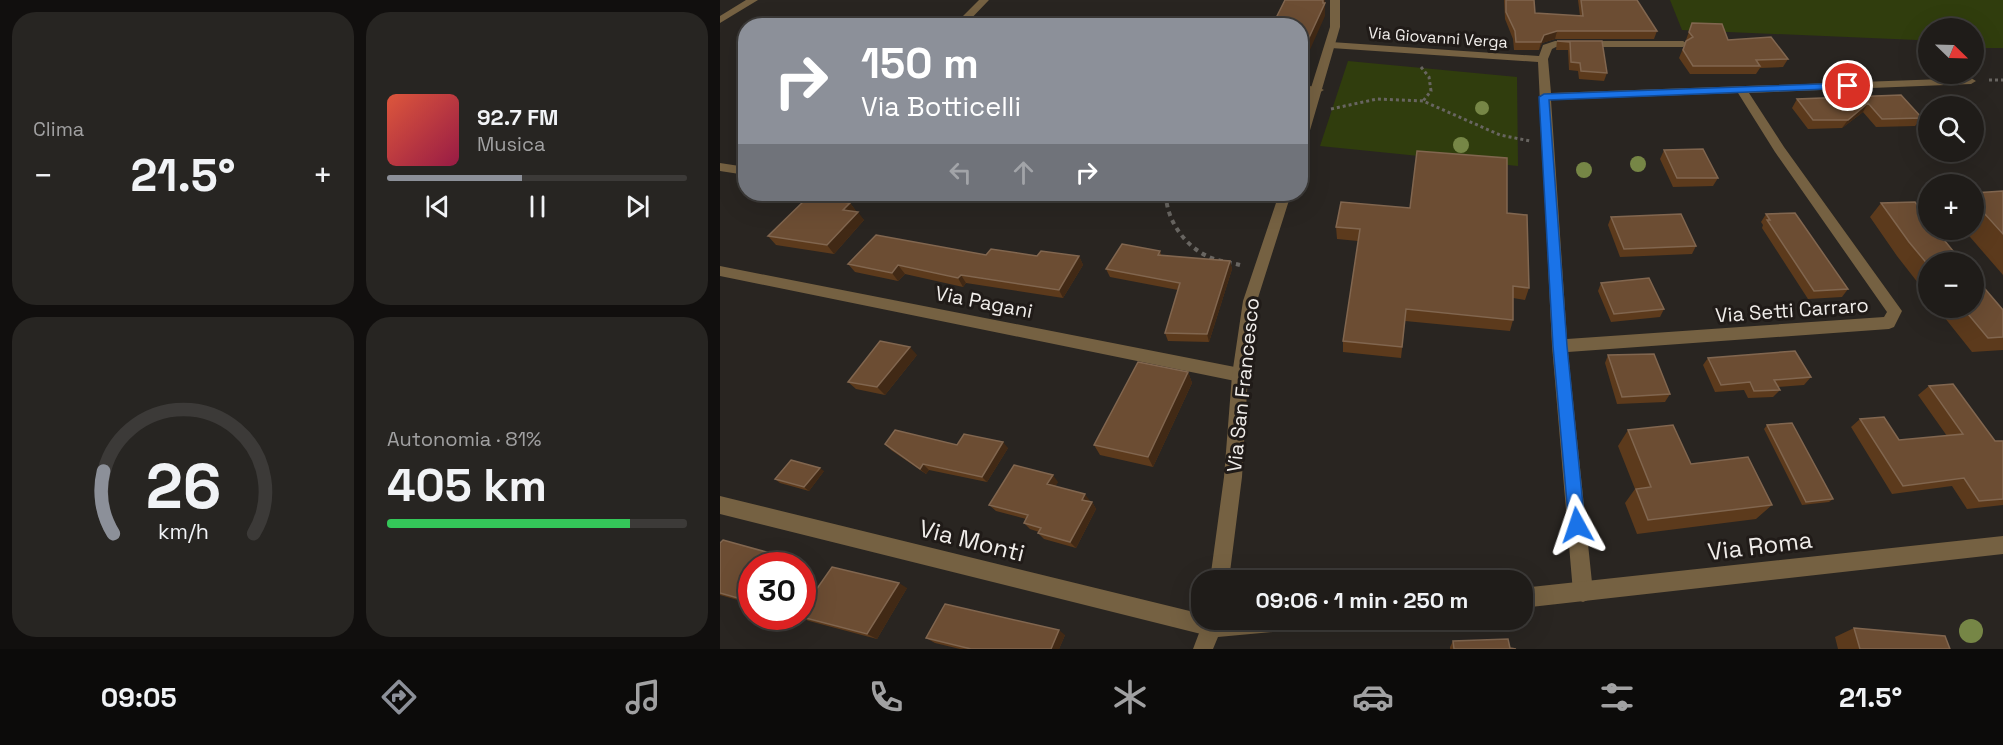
<!DOCTYPE html>
<html lang="it">
<meta charset="utf-8">
<style>
body{margin:0;font-family:"Space Grotesk",sans-serif;background:#272522;color:#f1f3f6;height:100vh;display:flex;flex-direction:column;font-size:22px;white-space:nowrap}
*{box-sizing:border-box;margin:0}
p{font-size:20px;color:#a1a1a2}
.icon{flex:none;width:33px;height:33px;fill:none;stroke:currentColor;stroke-width:2;stroke-linecap:round;stroke-linejoin:round}
.map{position:relative;flex:1;overflow:hidden}
.details{display:flex;flex-direction:column;gap:12px;padding:12px;background:#110f0e;width:720px}
.details>*{flex:none}
.guide{position:absolute;left:18px;top:18px;width:570px;height:183px;border-radius:24px;box-shadow:0 6px 24px #0002,0 0 0 2px #3c3a38;background:#8c9099;color:#fff;overflow:hidden}
.needle{width:39px;rotate:113deg}
.fabs{position:absolute;left:1198px;top:18px;display:grid;gap:12px}
.fabs a{display:grid;place-items:center;width:66px;height:66px;border-radius:50%;background:#1f1c19;box-shadow:0 6px 24px #0002,0 0 0 2px #3c3a38;font-size:30px}
.speed{position:absolute;left:18px;top:552px;display:flex;gap:12px;font-size:30px;font-weight:700;text-align:center}
.speed>*{display:grid;place-content:center;width:78px;height:78px;border-radius:50%;background:#1f1c19;box-shadow:0 6px 24px #0002,0 0 0 2px #3c3a38;line-height:1}
.speed .limit{border:9px solid #d22;background:#fff;color:#111}
.pin{position:absolute;display:grid;place-items:center;width:51px;height:51px;color:#fff;margin:-26px;border:3px solid #fff;border-radius:50%;box-shadow:0 2px 6px #0007}
.me{position:absolute;width:66px;margin:-33px;rotate:355deg;stroke-linejoin:round;filter:drop-shadow(0 0 4px #0008)}
.turn{display:flex;align-items:center;gap:21px;height:126px;padding:0 24px;font-size:27px}
.turn .icon{width:78px;height:78px;stroke-width:2.5}
.turn b{display:block;font-size:42px;line-height:51px}
.lanes{display:flex;align-items:center;height:57px;padding:0 24px;background:#0003;justify-content:center;gap:30px;direction:ltr}
.lanes .off{opacity:.35}
.big{font-size:45px;font-weight:700;line-height:1.1}
.details .card{flex:1;display:flex;flex-direction:column;justify-content:center;gap:9px;min-width:0;padding:0 21px;border-radius:24px;background:#272522}
.details .dial{align-items:center;gap:0}
.dial svg{height:156px;overflow:visible;fill:none;stroke:#3c3a38;stroke-width:7;stroke-linecap:round;text-anchor:middle}
.dial text{fill:#f1f3f6;stroke:none}
.song{display:flex;align-items:center;gap:18px}
.cover{width:72px;height:72px;border-radius:9px;background:linear-gradient(135deg,hsl(10 70% 55%),hsl(340 70% 35%))}
.played{height:6px;border-radius:3px;background:linear-gradient(90deg,#8c9099 45%,#3c3a38 45%)}
.keys{display:flex;justify-content:space-around;direction:ltr}
.heat{display:flex;justify-content:space-between;align-items:center;font-size:33px;direction:ltr}
.charge{height:9px;border-radius:4px;background:linear-gradient(90deg,#34c759 81%,#3c3a38 0)}
.details .tiles{flex:1;display:grid;gap:12px;grid-template-columns:repeat(2,1fr)}
.trip{position:absolute;left:471px;top:570px;width:342px;height:60px;border-radius:24px;background:#1f1c19;box-shadow:0 6px 24px #0002,0 0 0 2px #3c3a38;font-weight:700;line-height:60px;text-align:center}
.tabs{display:flex;height:96px;justify-content:space-around;align-items:center;background:#0c0b0a;color:#a1a1a2}
.tabs .icon{width:42px;height:42px}
.tabs .current{color:#8c9099}
.tabs b{font-size:27px;color:#f1f3f6}
main{display:flex;flex:1;min-height:0}
.map>svg:first-child{display:block}
.green{fill:#303d0d}
.lines{fill:none;stroke-linecap:round;stroke-linejoin:round}
.path-far1{stroke:#686561;stroke-width:3;stroke-dasharray:3 3;stroke-linecap:butt}
.path{stroke:#686561;stroke-width:4;stroke-dasharray:4.5 4.5;stroke-linecap:butt}
.minor{fill:#756142;fill-rule:evenodd}
.tertiary{fill:#756142;fill-rule:evenodd}
.tree{fill:#768646}
.wall{fill:#5c3a1c}
.shaded-wall{fill:#412915}
.building{fill:#6c4d33;stroke:#81664f;stroke-width:1.5}
.route{fill:#1a73e8;stroke:#114b97;stroke-width:1.5}
.labels{text-anchor:middle;stroke-width:6;stroke-linejoin:round;paint-order:stroke}
.far-street-label{font-size:16px;fill:#f0edea;stroke:#201b18}
.street-label{font-size:20px;fill:#f0edea;stroke:#201b18}
.near-street-label{font-size:24px;fill:#f0edea;stroke:#201b18}
</style>
<main>
<section class="details">
<div class="tiles">
<div class="card"><p>Clima</p>
<div class="heat"><a>−</a><b class="big">21.5°</b><a>+</a></div>
</div>
<div class="card">
<div class="song"><i class="cover"></i><div><b>92.7 FM</b><p>Musica</p></div></div>
<div class="played"></div>
<div class="keys"><svg class="icon" aria-label="previous" viewBox="0 0 24 24"><path d="M18 5L8 12l10 7zM5 5v14"/></svg><svg class="icon" aria-label="pause" viewBox="0 0 24 24"><path d="M8 5v14M16 5v14"/></svg><svg class="icon" aria-label="next" viewBox="0 0 24 24"><path d="M6 5l10 7-10 7zM19 5v14"/></svg></div>
</div>
<div class="card dial"><svg viewBox="0 0 100 80">
<path d="M14 69A42 42 0 1 1 86 69"/>
<path d="M14 69A42 42 0 0 1 9 37" stroke="#8c9099"/>
<text x="50" y="56" font-size="32" font-weight="700">26</text>
<text x="50" y="72" font-size="11">km/h</text>
</svg></div>
<div class="card"><p>Autonomia · 81%</p><b class="big">405 km</b><div class="charge"></div></div>
</div>
</section>
<div class="map">
<svg width="1283" height="649" viewBox="0 0 1283 649">
<rect width="100%" height="100%" fill="#292521"/>
<path class="green" d="M950,0H1283V48H1254V28H1209V46L1197,40L962,30Z
M628,61L797,77L798,166L600,146Z"/>
<g class="lines">
<path class="path-far1" d="M701,67L709,77L711,91L703,101
M1269,80H1283
M611,109L657,99L703,101L780,135L810,141"/>
<path class="path" d="M446,194C446,219 464,245 487,256C497,261 509,262 520,265"/>
<path class="minor" d="M259,0H269L244,26H233Z
M835,41H963L968,44L963,47H836L832,49L828,59L831,93L1251,78L1256,81L1251,84L1029,93L1064,147L1182,311L1174,327L1169,329L848,352L873,592L870,599L863,602L856,599L853,592L832,346L818,62L611,48L606,45L611,42L819,56L823,45ZM1018,93L1055,152L1167,312L1164,317L847,339L831,100Z
M580,85L598,87L604,90L598,93L580,91Z
M0,163L26,167V175L0,171Z
M0,266L520,368L526,370L528,375L526,380L520,382L0,276Z
M0,496L482,614V620H499L503,627L500,634L493,637L0,514Z"/>
<path class="tertiary" d="M26,0H38L0,23V16Z
M610,0H620V27L586,144L580,148V123L610,27Z
M559,194H571L537,301L528,375L522,477L509,580H490L504,477L512,375L523,301Z
M1283,536V554L802,608V588Z
M484,620H584L581,627L574,630L498,637L493,649H473Z"/>
</g>
<g class="tree">
<circle cx="762" cy="108" r="7"/>
<circle cx="741" cy="145" r="8"/>
<circle cx="918" cy="164" r="8"/>
<circle cx="864" cy="170" r="8"/>
<circle cx="1251" cy="631" r="12"/>
</g>
<path class="wall" d="M784,0H814L815,13L860,16L858,0H917L937,31L934,39H835L822,43L819,50H794L793,39L785,19Z
M972,23L1008,40L1068,59L1063,67L1040,68L1036,74H970L959,58L966,41V40Z
M837,41H882L887,73L884,81L859,79L858,71L849,70L848,50H836Z
M1181,95L1202,118L1195,126L1156,127L1143,112L1122,128L1088,129L1072,108L1077,99Z
M944,150L998,178L993,186L953,187L940,159Z
M1283,191V275L1244,230H1254V193Z
M130,203L136,211L135,212L144,220L114,254L56,245L48,236Z
M1161,203L1209,262V297L1177,256L1150,217Z
M690,208L787,213L809,288L805,300L793,298V320L790,331L685,321L681,358L623,352V341L638,241L617,239L616,227Z
M1046,214L1128,289L1122,297L1088,299L1042,228L1043,225L1041,222Z
M891,217L976,246L972,254L900,257L888,225Z
M440,251L441,255L510,261L512,269L489,342L448,341L445,333L458,290L390,277L386,269Z
M266,255L359,256L363,265L343,298L246,283L243,287L185,274L178,281L135,272L128,264Z
M881,283L944,309L940,317L891,322L878,291Z
M1217,308H1254L1283,310V350L1252,352Z
M197,355L165,395L136,389L128,382Z
M888,355L950,394L945,402L897,404L885,363Z
M988,358L1091,377L1084,385L1058,387L1060,390L1053,397L1028,398L1024,390L995,392L983,365Z
M468,372L472,383L433,467L380,455L374,445Z
M1209,386L1275,441H1283V505L1247,509L1232,486L1172,494L1131,427L1140,419L1179,440L1227,436L1198,395Z
M1047,425L1113,499L1109,502L1082,505L1044,429Z
M908,430L971,464L1052,505L1036,519L917,534L905,503L915,489L898,446Z
M165,444L237,445L288,448L267,482L209,470L206,474L171,450Z
M104,471L89,491L60,483L55,479Z
M338,482L335,486L370,501L369,502H372L376,509L356,548L324,539L318,533L319,532L310,529L304,523L306,519L276,511L269,505Z
M0,543L68,558L79,563L32,566V604L0,595Z
M187,588L157,639L89,621L78,616Z
M1134,628L1230,649H1118L1115,637Z
M345,635L339,649H240L215,643L206,638Z
M733,641L790,648L796,649H730V647Z"/>
<path class="shaded-wall" d="M603,0H605V16L580,72V57Z
M837,31L835,39L822,43L819,50L821,42L824,35Z
M1148,103L1143,112L1122,128L1128,120Z
M130,203L136,211L129,218L123,210Z
M138,212L144,220L114,254L107,245Z
M359,256L363,265L343,298L339,290Z
M510,261L512,269L489,342L487,334Z
M178,265L185,274L178,281L172,273Z
M241,275L246,283L243,287L238,278Z
M190,347L197,355L165,395L157,387Z
M468,372L472,383L433,467L428,457Z
M283,442L288,448L267,482L262,477Z
M203,464L209,470L206,474L200,469Z
M100,468L104,471L89,491L84,487Z
M333,475L338,482L333,491L327,484Z
M365,494L370,501L367,506L362,500Z
M372,502L376,509L356,548L350,542Z
M68,558L79,563L77,566H62Z
M179,583L187,588L157,639L147,634Z
M339,630L345,635L339,649H331Z"/>
<path class="building" d="M565,0H603V3H605L580,57V26H552Z
M786,0H814L815,13L863,16L861,0H917L937,31H837L824,35L821,42H796L795,31L786,12Z
M972,23L1002,24L1008,40L1051,37L1068,59L1036,60L1040,66H973L963,50L966,41L973,37L969,32Z
M837,41H882L887,73L861,71L860,63L851,62L850,42Z
M1181,95L1202,118L1162,119L1148,103L1128,120H1093L1077,99Z
M983,149L998,178H957L944,150Z
M697,151L787,158V213L807,215L809,288L793,286V320L686,309L682,347L623,341L640,229L616,227L621,202L690,208Z
M1283,191V234L1254,202V193Z
M88,197L130,203L123,210L138,212L107,245L48,236Z
M1195,202L1209,220V230H1216L1242,262H1209V266L1189,242L1161,203Z
M1075,213L1128,289L1094,291L1047,220H1050L1046,214Z
M961,214L976,246L904,249L891,217Z
M156,235L266,255L271,249L317,256L321,251L359,256L339,290L241,275L238,278L178,265L172,273L128,264Z
M402,244L440,251L438,255L510,261L487,334L445,333L460,283L386,269Z
M1254,276L1283,310V337L1268,338L1243,308H1254Z
M929,278L944,309L894,314L881,283Z
M160,341L190,347L157,387L128,382Z
M1075,351L1091,377L1054,380L1060,390L1034,391L1030,382L1001,385L988,358Z
M934,354L950,394L902,397L888,355Z
M418,362L468,372L428,457L374,445Z
M1233,384L1275,441H1283V499L1259,501L1244,478L1183,486L1140,419L1164,417L1179,440L1243,434L1209,386Z
M1072,423L1113,499L1086,502L1047,425Z
M953,425L971,464L1028,457L1052,505L928,520L916,489L931,487L908,430Z
M175,430L237,445L244,434L283,442L262,477L203,464L200,469L165,444Z
M71,460L100,468L84,487L55,479Z
M294,465L333,475L327,484L365,494L362,500L372,502L350,542L318,533L321,528L304,523L308,515L269,505Z
M3,540L68,558L62,566H32V602L0,593V543Z
M112,567L179,583L147,634L78,616H82V610Z
M225,604L339,630L331,649H251L206,638Z
M1134,628L1225,636L1230,649H1140Z
M788,639L790,648L796,649H734L733,641Z"/>
<path class="route" d="M1128,83L1133,86L1132,88L829,100L847,346L865,525L863,530L857,533L851,530L849,525L833,346L819,97L824,94Z"/>
<g class="labels">
<g class="far-street-label">
<text transform="translate(718 37) rotate(4)" y="6">Via Giovanni Verga</text>
</g>
<g class="street-label">
<text transform="translate(264 302) rotate(11)" y="7">Via Pagani</text>
<text transform="translate(1072 310) rotate(-4)" y="7">Via Setti Carraro</text>
<text transform="translate(523 385) rotate(-84)" y="7">Via San Francesco</text>
</g>
<g class="near-street-label">
<text transform="translate(252 541) rotate(14)" y="8">Via Monti</text>
<text transform="translate(1040 546) rotate(-7)" y="8">Via Roma</text>
</g>
</g>
</svg>
<div class="fabs">
<a><svg class="needle" viewBox="-14 -14 28 28"><path d="M0-13l5 13h-10z" fill="#e53935"/><path d="M0 13l5-13h-10z" fill="#a1a1a2"/></svg></a>
<a><svg class="icon" aria-label="search" viewBox="0 0 24 24"><circle cx="10" cy="10" r="6"/><path d="M15 15l6 6"/></svg></a>
<a>+</a>
<a>−</a>
</div>
<div class="speed"><div class="limit">30</div></div>
<div class="pin" style="left:1128px;top:86px;background:#d93025"><svg class="icon" aria-label="arrive" viewBox="0 0 24 24"><path d="M6 21V4h12l-3 4 3 4H6"/></svg></div>
<svg class="me" style="left:857px;top:525px" viewBox="-20 -20 40 40"><path d="M0-17L14 15 0 8-14 15z" fill="#1a73e8" stroke="#fff" stroke-width="4"/></svg>
<div class="trip">09:06 · 1 min · 250 m</div>
<div class="guide">
<div class="turn"><svg class="icon" aria-label="right" viewBox="0 0 24 24"><path d="M7 20v-9h11M14 6l5 5-5 5"/></svg><div><b>150 m</b>Via Botticelli</div></div>
<div class="lanes"><svg class="icon off" aria-label="left" viewBox="0 0 24 24"><path d="M17 20v-9H6M10 6l-5 5 5 5"/></svg><svg class="icon off" aria-label="ahead" viewBox="0 0 24 24"><path d="M12 20V5M6 11l6-6 6 6"/></svg><svg class="icon" aria-label="right" viewBox="0 0 24 24"><path d="M7 20v-9h11M14 6l5 5-5 5"/></svg></div>
</div>
</div>
</main>
<nav class="tabs">
<b>09:05</b>
<svg class="icon current" aria-label="directions" viewBox="0 0 24 24"><path d="M12 3l9 9-9 9-9-9zM9 14v-3h6M13 9l2 2-2 2"/></svg>
<svg class="icon" aria-label="music" viewBox="0 0 24 24"><path d="M9 18V5l10-2v13"/><circle cx="6" cy="18" r="3"/><circle cx="16" cy="16" r="3"/></svg>
<svg class="icon" aria-label="phone" viewBox="0 0 24 24"><path d="M5 4h4l2 5-3 2q2 4 5 5l2-3 5 2v4C11 20 4 13 5 4z"/></svg>
<svg class="icon" aria-label="climate" viewBox="0 0 24 24"><path d="M12 3v18M4 7l16 10M4 17L20 7"/></svg>
<svg class="icon" aria-label="car" viewBox="0 0 24 24"><path d="M5 17H2v-5l4-1 3-4h7l3 4 3 1v5h-3M9 17h6M6 11h13"/><circle cx="7" cy="17" r="2"/><circle cx="17" cy="17" r="2"/></svg>
<svg class="icon" aria-label="filters" viewBox="0 0 24 24"><path d="M4 7h16M4 17h16"/><circle cx="9" cy="7" r="2"/><circle cx="15" cy="17" r="2"/></svg>
<b>21.5°</b>
</nav>
